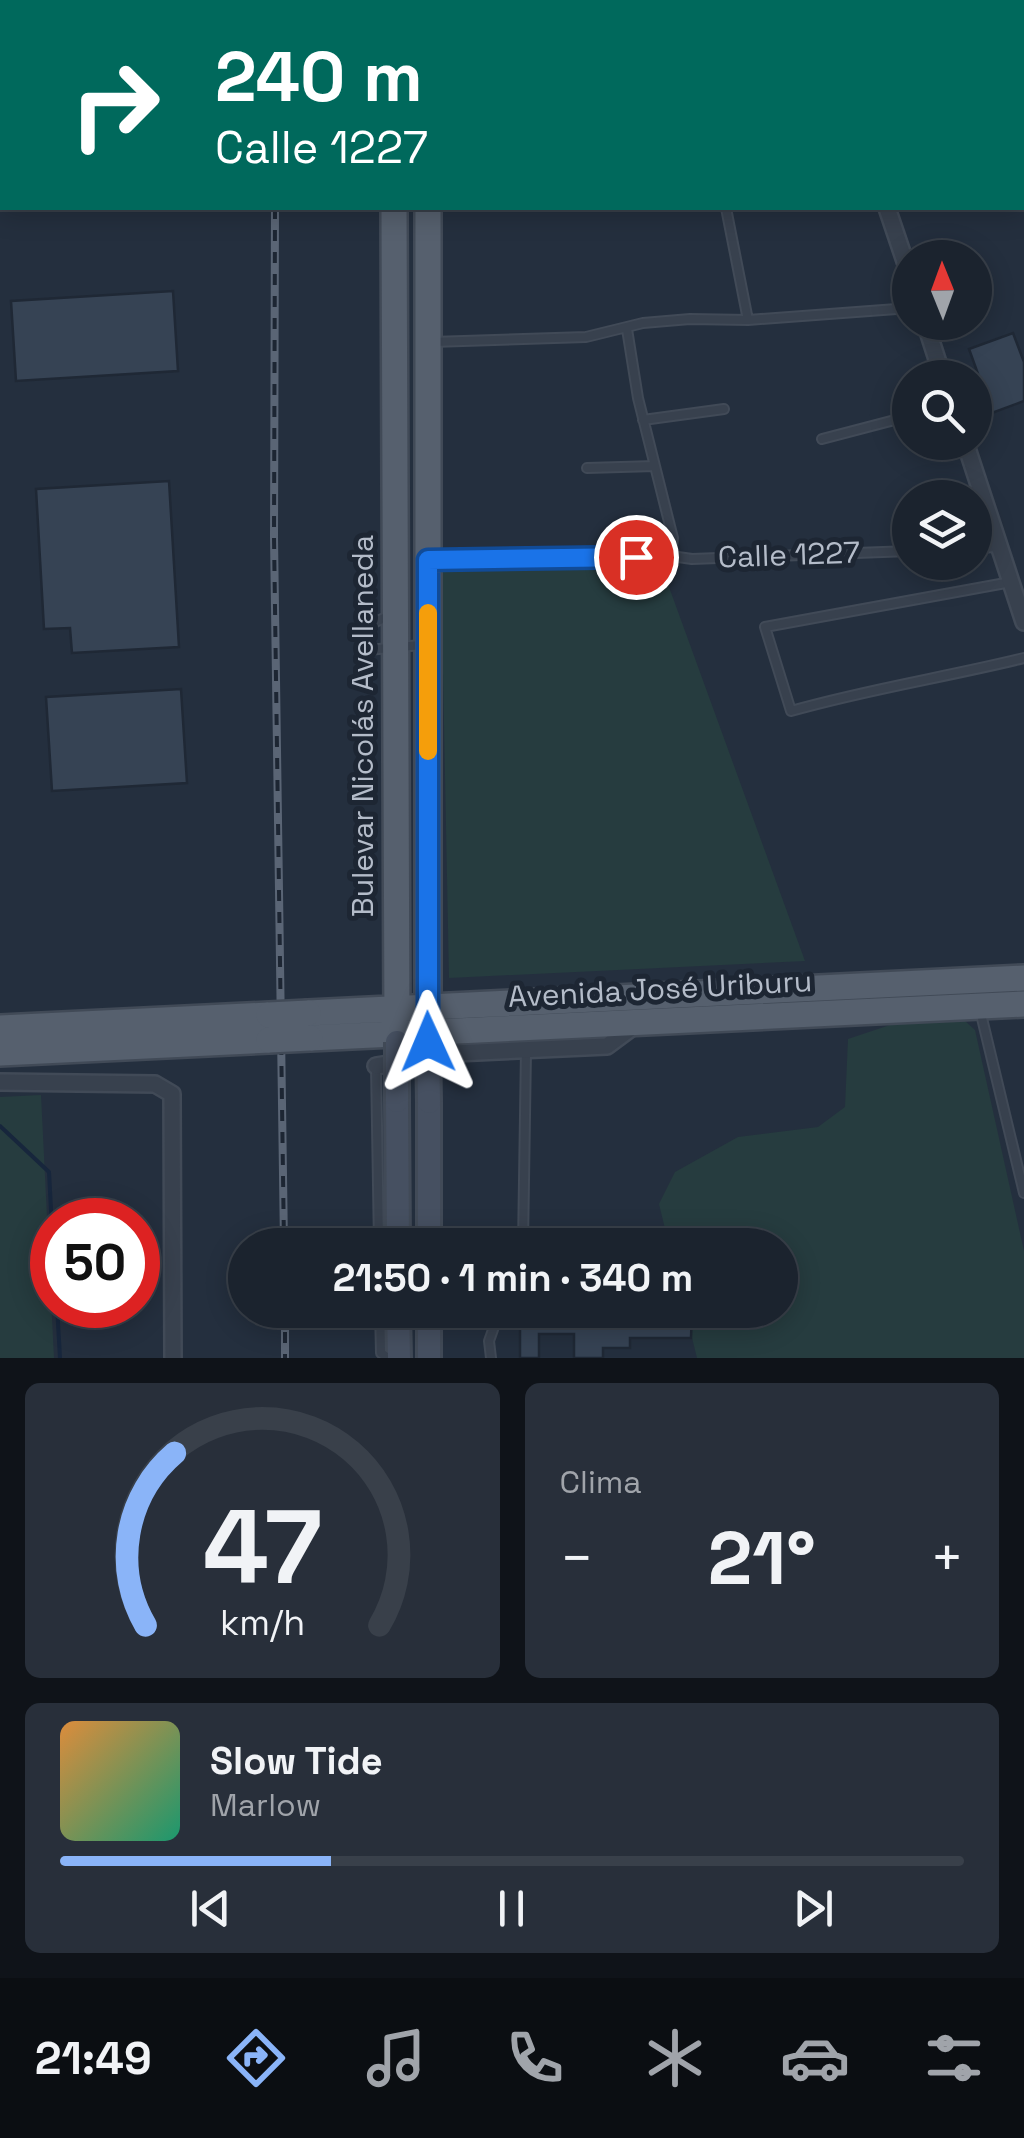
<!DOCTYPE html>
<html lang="es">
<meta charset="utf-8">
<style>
body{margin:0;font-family:"Space Grotesk",sans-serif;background:#282f3a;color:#f1f3f6;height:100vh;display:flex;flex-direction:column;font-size:38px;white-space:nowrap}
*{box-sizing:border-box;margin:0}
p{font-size:32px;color:#a0a4aa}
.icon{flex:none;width:55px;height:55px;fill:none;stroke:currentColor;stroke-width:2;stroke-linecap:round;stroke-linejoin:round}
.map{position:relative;height:1358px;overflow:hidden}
.drawer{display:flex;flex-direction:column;gap:25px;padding:25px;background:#0f1319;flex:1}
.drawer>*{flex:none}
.hud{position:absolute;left:0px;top:0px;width:1025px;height:210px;box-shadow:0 5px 25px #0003,0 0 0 2px #39404a;background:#00695c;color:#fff;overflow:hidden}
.needle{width:65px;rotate:359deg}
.fabs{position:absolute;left:892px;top:240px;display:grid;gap:20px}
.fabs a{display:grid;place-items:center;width:100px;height:100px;border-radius:50%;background:#1b232e;box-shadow:0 5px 25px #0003,0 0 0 2px #39404a;font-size:50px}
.speed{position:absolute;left:30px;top:1198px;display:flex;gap:20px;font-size:50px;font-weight:700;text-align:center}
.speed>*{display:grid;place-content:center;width:130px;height:130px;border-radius:50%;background:#1b232e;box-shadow:0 5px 25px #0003,0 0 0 2px #39404a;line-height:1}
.speed .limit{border:15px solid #d22;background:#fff;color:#111}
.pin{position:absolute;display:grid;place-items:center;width:85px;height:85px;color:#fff;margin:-42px;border:5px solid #fff;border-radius:50%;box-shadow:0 2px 10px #0007}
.me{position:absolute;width:110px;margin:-55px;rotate:359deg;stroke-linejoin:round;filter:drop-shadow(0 0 8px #0008)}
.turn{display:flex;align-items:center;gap:35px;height:210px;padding:0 50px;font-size:45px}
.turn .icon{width:130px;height:130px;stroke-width:2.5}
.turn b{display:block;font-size:70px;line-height:85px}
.big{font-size:75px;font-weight:700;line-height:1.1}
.drawer .card{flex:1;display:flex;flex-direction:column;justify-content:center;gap:15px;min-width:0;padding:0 35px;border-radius:15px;background:#282f3a}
.drawer .dial{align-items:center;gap:0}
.dial svg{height:260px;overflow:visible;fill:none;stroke:#39404a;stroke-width:7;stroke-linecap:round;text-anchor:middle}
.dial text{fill:#f1f3f6;stroke:none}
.song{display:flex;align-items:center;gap:30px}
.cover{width:120px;height:120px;border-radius:15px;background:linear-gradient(135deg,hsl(30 70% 55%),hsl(160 70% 35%))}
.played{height:10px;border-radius:5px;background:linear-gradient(90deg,#8ab4f8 30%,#39404a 30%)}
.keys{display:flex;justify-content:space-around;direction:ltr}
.heat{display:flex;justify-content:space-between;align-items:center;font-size:55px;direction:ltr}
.drawer .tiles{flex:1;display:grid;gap:25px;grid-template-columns:1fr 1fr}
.card:last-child{grid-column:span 2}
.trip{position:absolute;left:228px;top:1228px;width:570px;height:100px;border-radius:50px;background:#1b232e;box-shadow:0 5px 25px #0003,0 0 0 2px #39404a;font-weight:700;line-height:100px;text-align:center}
.tab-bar{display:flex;height:160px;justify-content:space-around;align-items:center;background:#0b0e12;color:#a0a4aa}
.tab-bar .icon{width:70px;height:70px}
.tab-bar .current{color:#8ab4f8}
.tab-bar b{font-size:45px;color:#f1f3f6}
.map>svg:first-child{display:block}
.green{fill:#263c3f}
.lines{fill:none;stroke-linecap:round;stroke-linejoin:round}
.stream{stroke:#17263c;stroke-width:4}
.building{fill:#364354;stroke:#1f2835;stroke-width:2.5}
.service-casing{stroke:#414a57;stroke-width:12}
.minor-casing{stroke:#414a57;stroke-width:20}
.secondary-casing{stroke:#414a57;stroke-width:28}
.primary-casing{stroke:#414a57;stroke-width:30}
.service{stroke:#38414e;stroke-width:8}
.minor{stroke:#38414e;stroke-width:15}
.secondary{stroke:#465061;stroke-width:22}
.primary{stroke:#56606e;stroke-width:25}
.rail-casing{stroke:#5a6575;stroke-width:8}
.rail{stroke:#1d2633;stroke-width:4;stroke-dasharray:11;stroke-linecap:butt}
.secondary-bridge-casing{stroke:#414a57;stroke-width:28;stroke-linecap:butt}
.primary-bridge-casing{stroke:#414a57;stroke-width:30;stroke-linecap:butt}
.secondary-bridge{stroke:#465061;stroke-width:22}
.primary-bridge{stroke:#56606e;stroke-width:25}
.route-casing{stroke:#114b97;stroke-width:25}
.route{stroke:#1a73e8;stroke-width:18}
.slow{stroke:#f59e0b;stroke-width:18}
.labels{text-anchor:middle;stroke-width:10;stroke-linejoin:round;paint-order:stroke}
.street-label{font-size:30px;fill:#b4bcc9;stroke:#1d2633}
</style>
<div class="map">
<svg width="1024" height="1358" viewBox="0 0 1024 1358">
<rect width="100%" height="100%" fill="#242f3e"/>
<path class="green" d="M661,565L805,961L449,978L441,572Z
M929,1017L965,1021L975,1030L1024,1251V1358H697L685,1310H780V1245H669L659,1204L675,1172L738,1137L818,1127L845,1107L848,1039L902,1021Z
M41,1095L54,1358H0V1097Z"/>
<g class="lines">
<path class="stream" d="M0,1126L49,1172L52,1229
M57,1305L60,1358"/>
</g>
<path class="building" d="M173,291L178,371L16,381L11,301Z
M1013,333L1024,362V401L992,413L969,349Z
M169,481L179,647L72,653L70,628L44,629L36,489Z
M181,689L187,783L52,791L46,697Z
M692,1310L691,1338H630V1348H603V1358H574V1334H539V1358H520V1321H537V1311Z"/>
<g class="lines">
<g class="service-casing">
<path id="service" d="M572,0V2
M726,208L748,320
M627,329L638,398L673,538L671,556
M432,342L586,337L643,323L690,319L748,320L910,308
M643,420L724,409
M822,439L910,416
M587,468L655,466
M975,548L999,547
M435,560L671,556L692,559L910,551
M1011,582L765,627L791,711C868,689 947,677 1024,658
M391,615L373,623L368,650L421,645
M980,1010L1024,1193
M376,1066L379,1245
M523,1245L526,1050
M380,1310L381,1353L388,1358
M491,1358L489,1341L500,1310"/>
</g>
<g class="minor-casing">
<path id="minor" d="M814,0L815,2
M887,208L910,276
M925,322L943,378
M965,442L1024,622
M376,1066L456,1053L607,1046L634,1026
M0,1082L155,1084L172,1094L173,1358"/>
</g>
<g class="secondary-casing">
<path id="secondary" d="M397,1101L398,1245
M429,1102V1245
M398,1310L399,1358
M429,1310V1358"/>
</g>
<g class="primary-casing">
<path id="primary" d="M394,0V2
M428,2V0
M394,208L397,1034
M428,208V1033
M308,1013L1024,978
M0,1028L269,1015
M310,1038L1024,1004
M0,1053L269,1040"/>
</g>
<use href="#service" class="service"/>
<use href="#minor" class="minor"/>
<use href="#secondary" class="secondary"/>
<use href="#primary" class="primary"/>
<g class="rail-casing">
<path id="rail" d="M276,2V0
M275,208L274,537L284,1245
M285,1310V1358"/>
</g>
<use href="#rail" class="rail"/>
<g class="secondary-bridge-casing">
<path id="secondary-bridge" d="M428,1041L429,1102
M397,1042V1101"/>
</g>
<g class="primary-bridge-casing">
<path id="primary-bridge" d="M269,1015L308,1013
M269,1040L310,1038"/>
</g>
<use href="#secondary-bridge" class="secondary-bridge"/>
<use href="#primary-bridge" class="primary-bridge"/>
</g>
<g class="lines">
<g class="route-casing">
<path id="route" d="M428,1042V560L636,557"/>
</g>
<use href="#route" class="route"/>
<path class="slow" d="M428,613V751"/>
</g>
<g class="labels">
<g class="street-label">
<text transform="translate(789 555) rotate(-2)" y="10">Calle 1227</text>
<text transform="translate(363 726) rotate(-90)" y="10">Bulevar Nicolás Avellaneda</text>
<text transform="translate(660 989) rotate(-3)" y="10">Avenida José Uriburu</text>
</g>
</g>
</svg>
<div class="fabs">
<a><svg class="needle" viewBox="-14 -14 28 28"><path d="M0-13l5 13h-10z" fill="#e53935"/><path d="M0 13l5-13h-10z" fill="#a0a4aa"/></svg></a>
<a><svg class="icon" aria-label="search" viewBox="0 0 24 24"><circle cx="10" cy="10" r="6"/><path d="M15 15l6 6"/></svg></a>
<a><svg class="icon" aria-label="layers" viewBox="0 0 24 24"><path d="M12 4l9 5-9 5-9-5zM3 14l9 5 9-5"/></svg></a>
</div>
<div class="speed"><div class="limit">50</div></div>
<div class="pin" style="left:636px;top:557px;background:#d93025"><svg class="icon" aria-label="arrive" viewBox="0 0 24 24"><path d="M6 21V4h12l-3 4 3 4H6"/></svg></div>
<svg class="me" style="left:428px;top:1042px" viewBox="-20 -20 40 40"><path d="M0-17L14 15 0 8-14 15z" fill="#1a73e8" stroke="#fff" stroke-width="4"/></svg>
<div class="trip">21:50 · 1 min · 340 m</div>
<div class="hud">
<div class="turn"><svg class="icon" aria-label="right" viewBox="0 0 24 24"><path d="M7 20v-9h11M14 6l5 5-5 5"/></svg><div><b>240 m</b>Calle 1227</div></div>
</div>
</div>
<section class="drawer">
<div class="tiles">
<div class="card dial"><svg viewBox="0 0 100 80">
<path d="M14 69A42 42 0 1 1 86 69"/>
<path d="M14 69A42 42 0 0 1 23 16" stroke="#8ab4f8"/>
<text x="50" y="56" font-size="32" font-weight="700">47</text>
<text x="50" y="72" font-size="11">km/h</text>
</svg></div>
<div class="card"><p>Clima</p>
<div class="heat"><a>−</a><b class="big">21°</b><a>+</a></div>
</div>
<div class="card">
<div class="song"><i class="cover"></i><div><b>Slow Tide</b><p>Marlow</p></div></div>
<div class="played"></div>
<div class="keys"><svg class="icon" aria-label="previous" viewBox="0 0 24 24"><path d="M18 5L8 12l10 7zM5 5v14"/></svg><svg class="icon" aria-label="pause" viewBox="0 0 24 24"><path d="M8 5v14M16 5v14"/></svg><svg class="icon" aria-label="next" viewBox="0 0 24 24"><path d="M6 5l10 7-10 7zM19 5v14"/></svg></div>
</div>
</div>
</section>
<nav class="tab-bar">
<b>21:49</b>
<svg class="icon current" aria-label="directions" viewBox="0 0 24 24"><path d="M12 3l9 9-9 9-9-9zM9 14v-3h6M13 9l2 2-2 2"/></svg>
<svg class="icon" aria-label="music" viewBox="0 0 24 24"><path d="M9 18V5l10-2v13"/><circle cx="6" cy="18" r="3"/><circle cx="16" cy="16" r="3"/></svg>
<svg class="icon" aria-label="phone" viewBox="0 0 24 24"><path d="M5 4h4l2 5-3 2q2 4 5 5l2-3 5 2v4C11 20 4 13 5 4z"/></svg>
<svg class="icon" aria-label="climate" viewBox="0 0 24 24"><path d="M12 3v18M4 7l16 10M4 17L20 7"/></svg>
<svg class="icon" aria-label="car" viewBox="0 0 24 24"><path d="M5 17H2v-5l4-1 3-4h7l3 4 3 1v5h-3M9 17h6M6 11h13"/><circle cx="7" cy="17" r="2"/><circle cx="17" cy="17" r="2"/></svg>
<svg class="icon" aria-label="filters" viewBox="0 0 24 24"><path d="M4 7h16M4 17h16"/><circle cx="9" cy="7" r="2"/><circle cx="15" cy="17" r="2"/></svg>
</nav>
